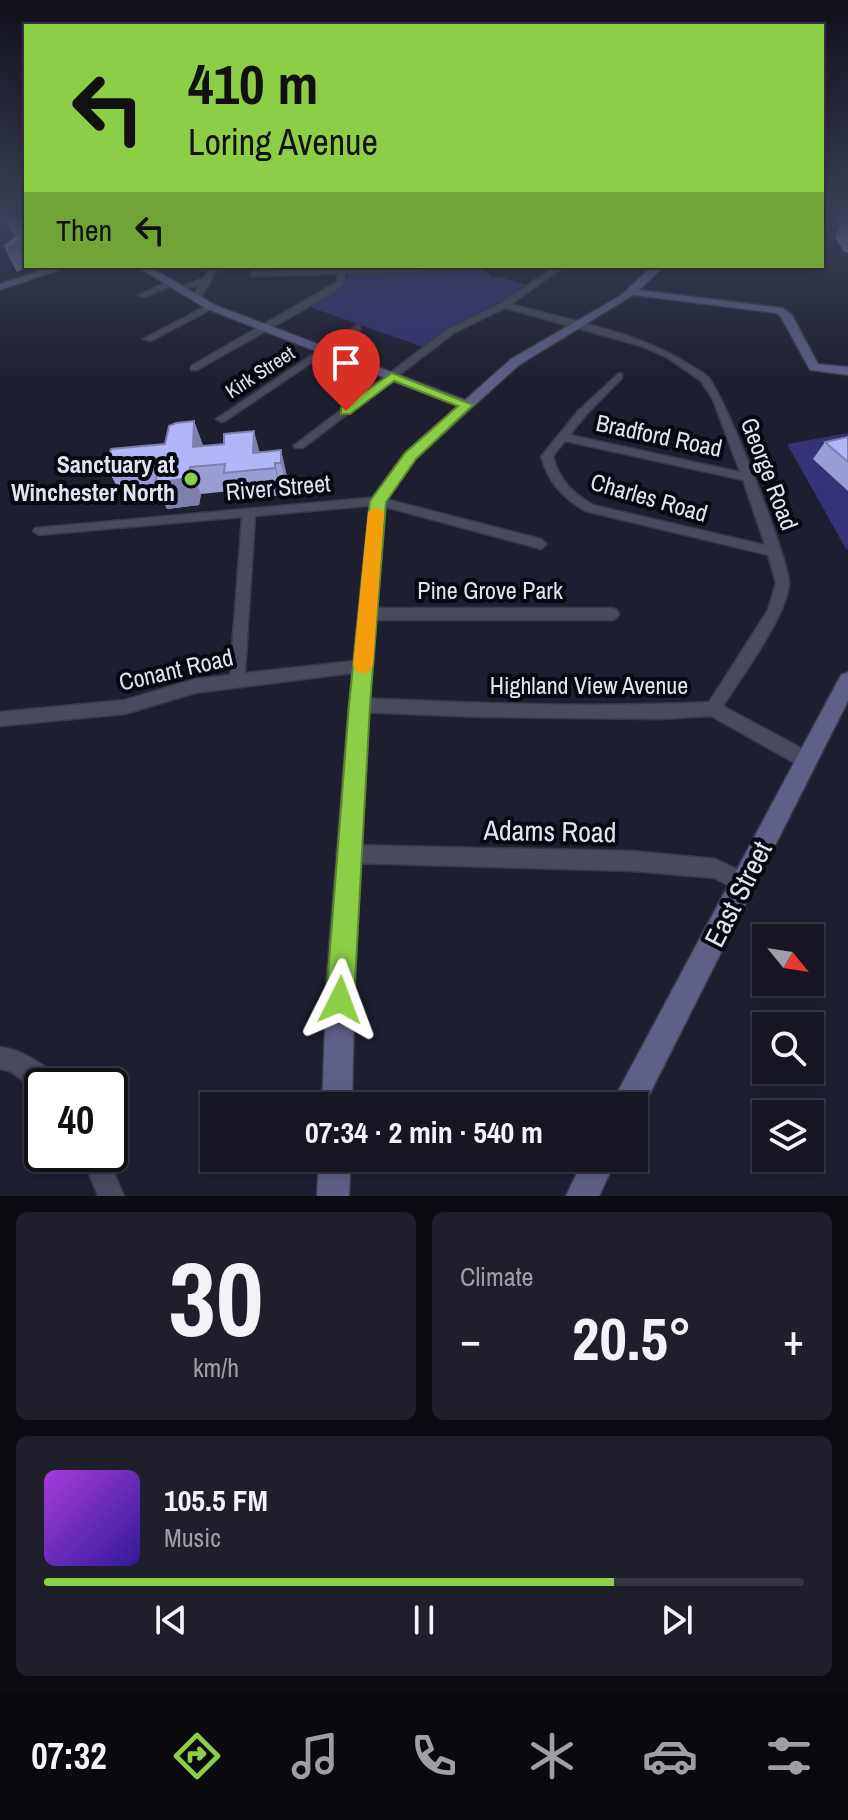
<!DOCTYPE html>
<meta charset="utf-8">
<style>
body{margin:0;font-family:"Archivo Narrow",sans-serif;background:#1f1f2b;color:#f1f3f6;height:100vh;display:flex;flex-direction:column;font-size:30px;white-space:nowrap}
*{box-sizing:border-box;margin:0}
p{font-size:26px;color:#9e9fa6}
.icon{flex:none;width:44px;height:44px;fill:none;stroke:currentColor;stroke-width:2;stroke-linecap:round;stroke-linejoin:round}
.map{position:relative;height:1196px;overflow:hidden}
.details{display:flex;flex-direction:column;gap:16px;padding:16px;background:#0c0c13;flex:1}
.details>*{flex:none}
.banner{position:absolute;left:24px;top:24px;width:800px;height:244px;border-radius:0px;box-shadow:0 4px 12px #0003,0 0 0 2px #353541;background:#8cce45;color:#111;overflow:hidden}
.needle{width:52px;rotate:120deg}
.controls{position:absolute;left:752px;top:924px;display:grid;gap:16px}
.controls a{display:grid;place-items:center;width:72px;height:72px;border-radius:0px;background:#161623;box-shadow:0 4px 12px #0003,0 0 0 2px #353541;font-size:40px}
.speed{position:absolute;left:24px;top:1068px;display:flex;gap:16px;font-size:40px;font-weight:700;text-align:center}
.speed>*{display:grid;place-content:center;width:104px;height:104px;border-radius:50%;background:#161623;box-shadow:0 4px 12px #0003,0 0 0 2px #353541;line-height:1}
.speed .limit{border:4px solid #111;border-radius:12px;background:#fff;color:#111}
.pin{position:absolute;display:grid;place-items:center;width:68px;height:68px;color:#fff;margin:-82px -34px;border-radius:50% 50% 50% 0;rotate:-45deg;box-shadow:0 0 8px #0007}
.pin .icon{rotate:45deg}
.me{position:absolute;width:88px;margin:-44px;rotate:3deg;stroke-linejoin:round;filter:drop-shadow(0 0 6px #0008)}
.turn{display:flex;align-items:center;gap:28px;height:168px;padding:0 32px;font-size:36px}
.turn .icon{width:104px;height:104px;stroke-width:2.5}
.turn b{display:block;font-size:56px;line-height:68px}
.then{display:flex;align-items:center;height:76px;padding:0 32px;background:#0003;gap:16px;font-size:30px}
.big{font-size:60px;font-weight:700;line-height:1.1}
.details .widget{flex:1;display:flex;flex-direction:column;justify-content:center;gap:12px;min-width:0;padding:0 28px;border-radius:12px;background:#1f1f2b}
.details .dial{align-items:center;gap:0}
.dial b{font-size:104px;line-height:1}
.song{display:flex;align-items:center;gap:24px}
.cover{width:96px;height:96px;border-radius:12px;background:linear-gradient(135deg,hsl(280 70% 55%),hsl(250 70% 35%))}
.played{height:8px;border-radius:4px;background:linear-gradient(90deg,#8cce45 75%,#353541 75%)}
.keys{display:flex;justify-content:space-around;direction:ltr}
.heat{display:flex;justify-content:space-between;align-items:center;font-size:44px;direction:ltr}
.details .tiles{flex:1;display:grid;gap:16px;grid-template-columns:1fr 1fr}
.widget:last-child{grid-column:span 2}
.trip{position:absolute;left:200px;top:1092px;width:448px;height:80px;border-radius:0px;background:#161623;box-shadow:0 4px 12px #0003,0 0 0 2px #353541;font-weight:700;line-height:80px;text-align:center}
.menu{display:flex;height:128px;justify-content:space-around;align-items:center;background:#09090e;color:#9e9fa6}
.menu .icon{width:56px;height:56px}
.menu .active{color:#8cce45}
.menu b{font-size:36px;color:#f1f3f6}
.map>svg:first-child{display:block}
.green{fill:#353275}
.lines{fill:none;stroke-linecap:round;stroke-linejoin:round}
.street-casing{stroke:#383846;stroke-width:3}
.secondary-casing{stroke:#383846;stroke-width:3}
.street{fill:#484a5d;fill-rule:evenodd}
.secondary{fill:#5e6088;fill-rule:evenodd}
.wall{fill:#999dd4}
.shaded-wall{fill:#7d7fad}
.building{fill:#b2b6f7;stroke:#7d7fad;stroke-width:2}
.route{fill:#8cce45;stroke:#5b862d;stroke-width:2}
.slow{fill:#f59e0b}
.poi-dot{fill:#8cce45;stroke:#080910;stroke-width:3}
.labels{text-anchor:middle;stroke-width:8;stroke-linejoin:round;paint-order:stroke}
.far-street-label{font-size:20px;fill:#e1e3ef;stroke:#080910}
.street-label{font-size:24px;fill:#e1e3ef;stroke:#080910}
.poi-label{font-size:24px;font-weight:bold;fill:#e1e3ef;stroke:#080910;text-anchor:end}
.near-street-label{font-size:28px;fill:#e1e3ef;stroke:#080910}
</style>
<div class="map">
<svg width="848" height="1196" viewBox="0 0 848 1196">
<rect width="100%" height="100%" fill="#1d1e2f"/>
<path class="green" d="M483,269L492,278L501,277L527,285C493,308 455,322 423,347L310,307L347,285V275Z
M848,433V549H846L787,444Z"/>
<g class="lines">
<g class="street-casing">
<path id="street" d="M211,266H219L199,301L192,299L200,284L180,291L176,289L204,278Z
M337,266H345V269L486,267L482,269L345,274V283L333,293L197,370H191V366L337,282V274L255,276H252V272L337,269Z
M556,266H565L511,304C571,321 641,332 693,367C698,370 705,373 708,377C724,393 791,564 789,584C788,614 740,679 723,706L812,754L815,760L812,766L806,768L800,766L711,716L660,719L480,717L359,712L353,710L351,705L353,700L359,698C475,703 592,708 709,702L768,610L776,583L768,555L585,511C562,497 548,482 541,456L543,454L578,411L619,373L622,374V378L586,415L570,435L740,472L713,400L701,381L668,358L641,346L505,308L454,333L303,448H295L293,446L448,329L501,303ZM565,441L743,480L765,545L593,505C572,492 559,480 553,456Z
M168,282L175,284L145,297L138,295Z
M208,305L215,307L151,341L143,339Z
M357,325L360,326V330L225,421L221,422L216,419Z
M378,497L541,539L547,544L541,549L378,505L255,516L245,673L363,660L368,661L371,666L368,671L195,693L125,714L0,726V712L125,700L195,679L230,675L242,517L39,535L33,531L35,528Z
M368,608H612L617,610L619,614L617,618L612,620H368L363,618L361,614L363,610Z
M350,845L633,851L716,859L751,876L754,883L751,890L744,893L714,878L633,871L350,863L343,861L341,854L343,847Z
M0,1047C20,1049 53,1067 61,1086H42V1095L10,1071L0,1069Z
M81,1154H106L124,1196H98Z"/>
</g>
<g class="secondary-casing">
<path id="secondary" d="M55,266H70L0,290V284Z
M136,266H148L215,305L465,400L511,359L620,296L653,266H664L639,290L783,308L792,315L818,364L848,367V375L810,370L781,317L776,313L633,295L519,365L415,459L386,501L369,705L355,974L352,1106H322L327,974L349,705L370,501L405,453L458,406L207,309Z
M848,672V701L638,1117L634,1118V1106H612L616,1095L841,675Z
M319,1158H351L349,1196H317Z
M584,1158H617L599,1196H566Z"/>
</g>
<use href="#street" class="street"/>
<use href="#secondary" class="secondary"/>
</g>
<path class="wall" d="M4,218H26V266H29L17,272L4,246L17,235L12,233Z
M841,226H848V253L844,252L835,237Z
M766,266H798L797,268Z
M194,421L203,446L260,452L281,450L287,477V489L281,490L282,495L233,500L230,491L201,494L199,505L167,509L158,489L120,492L106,466L165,444Z
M848,437V491L813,459L825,442Z"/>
<path class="shaded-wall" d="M26,239V266H29L17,272L6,248Z
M194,421L204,448L193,447Z
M254,431L261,457L253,453Z
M281,450L287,477V489L281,463Z
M275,463L281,490L282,495L275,468Z
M190,467L201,494L199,505L167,509L155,483Z"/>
<path class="building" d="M841,226H848V237Z
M26,227V239L6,248L4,246Z
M194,421L193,447L224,444V434L254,431L253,453L281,450V463H275V468L224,473L225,464L190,467L189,478L155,483L160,461L106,466L111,449L165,444L169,426L176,423Z
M848,437V462L825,442Z"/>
<linearGradient id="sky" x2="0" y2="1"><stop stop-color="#10101a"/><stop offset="0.57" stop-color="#3a4158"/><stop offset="1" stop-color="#3a4158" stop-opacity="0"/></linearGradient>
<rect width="848" height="385" fill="url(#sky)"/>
<path class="route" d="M392,373L473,405L416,459L386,502L370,705L354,1000L350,1010L340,1014L330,1010L326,1000L349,705L370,501L405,453L458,406L394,381L350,414H341V408Z"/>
<path class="slow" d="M376,507L384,512L373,665L370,671L363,674L356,671L353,665L368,512Z"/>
<circle class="poi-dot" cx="191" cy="479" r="8"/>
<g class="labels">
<g class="far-street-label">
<text transform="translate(260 372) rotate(-33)" y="7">Kirk Street</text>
</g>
<g class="street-label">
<text transform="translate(659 436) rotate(12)" y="8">Bradford Road</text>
<text transform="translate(769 474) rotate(69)" y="8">George Road</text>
<text transform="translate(278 488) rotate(-5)" y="8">River Street</text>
<text transform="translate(649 498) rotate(16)" y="8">Charles Road</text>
<text x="490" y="599">Pine Grove Park</text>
<text transform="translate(176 670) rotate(-13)" y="8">Conant Road</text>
<text x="589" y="694">Highland View Avenue</text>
</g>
<g class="poi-label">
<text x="175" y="473">Sanctuary at<tspan x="175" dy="28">Winchester North</tspan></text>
</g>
<g class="near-street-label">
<text transform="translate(550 831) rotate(1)" y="10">Adams Road</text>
<text transform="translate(738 894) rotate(-63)" y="10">East Street</text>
</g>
</g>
</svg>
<div class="controls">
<a><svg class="needle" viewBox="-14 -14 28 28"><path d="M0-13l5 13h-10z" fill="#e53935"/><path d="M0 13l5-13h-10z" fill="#9e9fa6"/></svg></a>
<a><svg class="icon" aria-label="search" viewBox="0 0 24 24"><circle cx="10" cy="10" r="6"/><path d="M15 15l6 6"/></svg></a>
<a><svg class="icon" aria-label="layers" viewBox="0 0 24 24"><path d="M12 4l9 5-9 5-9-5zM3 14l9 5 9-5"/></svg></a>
</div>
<div class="speed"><div class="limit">40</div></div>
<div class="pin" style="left:346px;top:411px;background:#d93025"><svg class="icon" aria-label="arrive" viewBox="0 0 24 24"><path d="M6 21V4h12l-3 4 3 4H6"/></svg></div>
<svg class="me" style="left:340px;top:1000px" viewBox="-20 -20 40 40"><path d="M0-17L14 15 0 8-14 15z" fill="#8cce45" stroke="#fff" stroke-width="4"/></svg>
<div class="trip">07:34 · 2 min · 540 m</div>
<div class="banner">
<div class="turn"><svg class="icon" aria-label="left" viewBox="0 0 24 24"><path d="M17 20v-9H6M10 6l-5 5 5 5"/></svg><div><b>410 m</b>Loring Avenue</div></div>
<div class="then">Then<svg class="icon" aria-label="left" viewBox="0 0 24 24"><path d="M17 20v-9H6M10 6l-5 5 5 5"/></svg></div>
</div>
</div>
<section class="details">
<div class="tiles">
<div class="widget dial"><b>30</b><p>km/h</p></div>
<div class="widget"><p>Climate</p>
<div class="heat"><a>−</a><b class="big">20.5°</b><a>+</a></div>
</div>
<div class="widget">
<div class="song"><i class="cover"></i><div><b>105.5 FM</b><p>Music</p></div></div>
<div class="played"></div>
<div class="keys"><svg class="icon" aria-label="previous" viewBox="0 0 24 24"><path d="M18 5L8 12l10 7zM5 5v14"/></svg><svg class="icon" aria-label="pause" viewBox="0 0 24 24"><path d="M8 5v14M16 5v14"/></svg><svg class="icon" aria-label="next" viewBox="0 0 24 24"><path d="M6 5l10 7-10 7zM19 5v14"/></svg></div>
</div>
</div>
</section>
<nav class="menu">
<b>07:32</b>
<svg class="icon active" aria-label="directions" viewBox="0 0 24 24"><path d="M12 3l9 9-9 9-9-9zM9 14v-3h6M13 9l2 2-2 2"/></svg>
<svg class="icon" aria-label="music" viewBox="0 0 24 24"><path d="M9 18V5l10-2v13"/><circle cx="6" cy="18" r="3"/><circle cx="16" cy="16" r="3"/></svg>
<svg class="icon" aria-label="phone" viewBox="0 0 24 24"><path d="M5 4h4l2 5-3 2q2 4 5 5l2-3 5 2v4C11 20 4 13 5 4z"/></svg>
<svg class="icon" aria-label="climate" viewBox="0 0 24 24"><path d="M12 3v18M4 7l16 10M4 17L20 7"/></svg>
<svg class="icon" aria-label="car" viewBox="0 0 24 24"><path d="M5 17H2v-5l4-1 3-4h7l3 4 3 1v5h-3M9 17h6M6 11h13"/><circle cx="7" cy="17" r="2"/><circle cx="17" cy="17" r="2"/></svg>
<svg class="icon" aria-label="filters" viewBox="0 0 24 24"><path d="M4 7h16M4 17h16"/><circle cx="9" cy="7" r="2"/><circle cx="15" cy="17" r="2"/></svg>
</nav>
